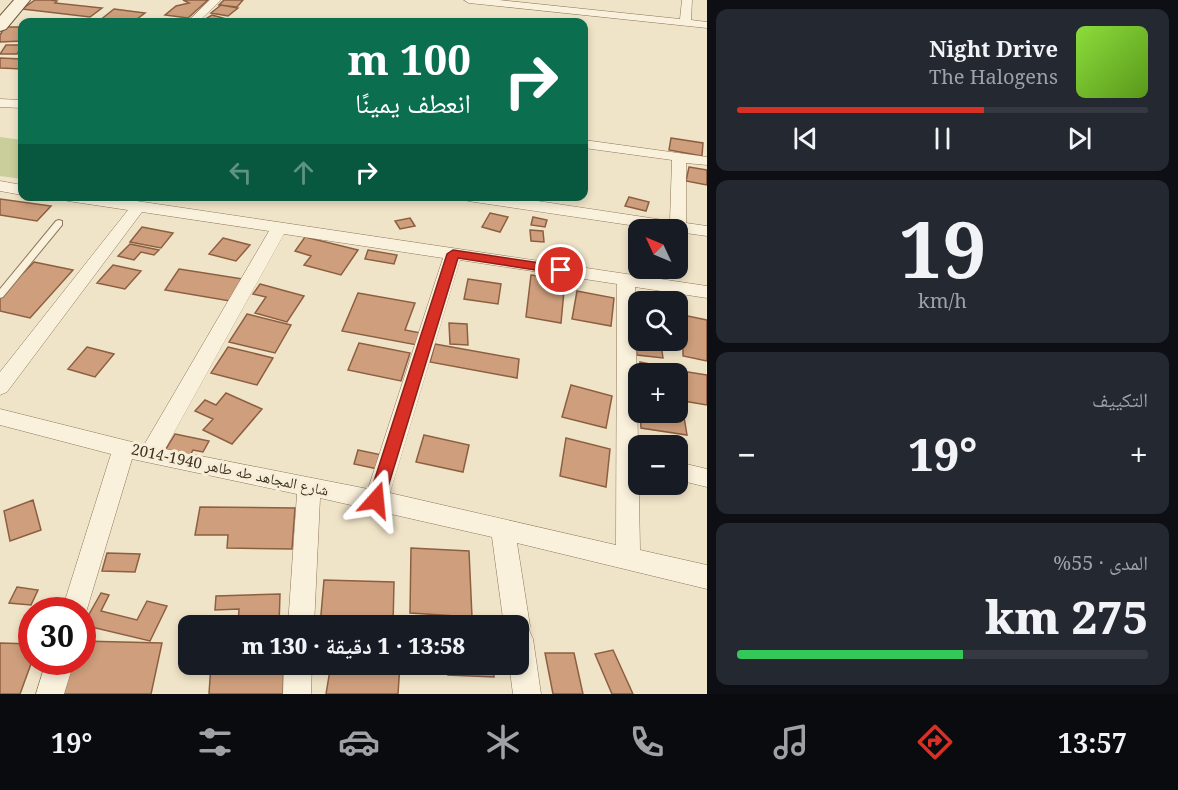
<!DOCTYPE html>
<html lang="ar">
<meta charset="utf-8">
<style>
body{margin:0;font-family:"Noto Serif","Noto Naskh Arabic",serif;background:#242831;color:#f1f3f6;direction:rtl;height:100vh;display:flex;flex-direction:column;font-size:22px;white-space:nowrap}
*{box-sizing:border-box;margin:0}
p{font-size:20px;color:#9ea1a6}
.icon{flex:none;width:33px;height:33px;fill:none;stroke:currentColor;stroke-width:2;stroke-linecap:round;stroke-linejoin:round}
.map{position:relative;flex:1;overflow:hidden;direction:ltr}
.sheet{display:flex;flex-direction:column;gap:9px;padding:9px;background:#0d0f14;width:471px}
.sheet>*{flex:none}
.guide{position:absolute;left:18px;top:18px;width:570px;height:183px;border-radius:12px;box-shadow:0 3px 9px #0003;direction:rtl;background:#0b6e4f;color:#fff;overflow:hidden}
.needle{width:39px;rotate:314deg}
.fabs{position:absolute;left:628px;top:219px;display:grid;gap:12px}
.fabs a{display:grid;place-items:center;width:60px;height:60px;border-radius:12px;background:#171b24;box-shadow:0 3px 9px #0003;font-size:30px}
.speed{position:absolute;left:18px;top:597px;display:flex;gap:12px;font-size:30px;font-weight:700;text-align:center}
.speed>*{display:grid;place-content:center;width:78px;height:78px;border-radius:50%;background:#171b24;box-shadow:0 3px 9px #0003;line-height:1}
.speed .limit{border:9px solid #d22;background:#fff;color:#111}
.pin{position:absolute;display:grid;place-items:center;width:51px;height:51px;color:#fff;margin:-26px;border:3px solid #fff;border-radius:50%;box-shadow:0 2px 6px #0007}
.me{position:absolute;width:66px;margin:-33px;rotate:18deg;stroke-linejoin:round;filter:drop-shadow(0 0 4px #0008)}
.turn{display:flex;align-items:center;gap:21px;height:126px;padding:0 18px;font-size:27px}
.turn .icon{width:78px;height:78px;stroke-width:2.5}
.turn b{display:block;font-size:42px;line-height:51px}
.lanes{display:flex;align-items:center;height:57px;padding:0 18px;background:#0003;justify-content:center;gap:30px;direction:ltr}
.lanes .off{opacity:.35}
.big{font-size:45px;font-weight:800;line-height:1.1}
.sheet .card{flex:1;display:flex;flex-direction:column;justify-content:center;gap:9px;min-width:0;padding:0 21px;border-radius:12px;background:#242831}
.sheet .dial{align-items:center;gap:0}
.dial b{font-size:78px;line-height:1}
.song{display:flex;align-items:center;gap:18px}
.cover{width:72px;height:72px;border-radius:9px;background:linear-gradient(135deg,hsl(90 70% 55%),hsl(90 70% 35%))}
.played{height:6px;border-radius:3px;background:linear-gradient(90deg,#d93025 60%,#363941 60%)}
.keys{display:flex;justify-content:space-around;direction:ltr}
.heat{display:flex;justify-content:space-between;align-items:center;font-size:33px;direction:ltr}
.charge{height:9px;border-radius:4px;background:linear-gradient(90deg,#34c759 55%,#363941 0)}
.trip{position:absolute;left:178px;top:615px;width:351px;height:60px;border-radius:12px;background:#171b24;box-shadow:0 3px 9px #0003;font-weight:800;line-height:60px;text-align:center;direction:rtl}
.dock{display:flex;height:96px;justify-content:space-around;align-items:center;background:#090b0e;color:#9ea1a6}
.dock .icon{width:42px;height:42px}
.dock .on{color:#d93025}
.dock b{font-size:27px;color:#f1f3f6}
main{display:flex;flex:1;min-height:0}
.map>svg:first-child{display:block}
.green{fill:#c9cf9b}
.building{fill:#cf9f7d;stroke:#8d5f41;stroke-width:1.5}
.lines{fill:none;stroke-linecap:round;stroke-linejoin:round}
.service-casing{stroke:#8d765c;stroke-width:2}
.minor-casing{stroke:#8d765c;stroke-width:1}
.secondary-casing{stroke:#6f573f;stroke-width:2}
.service{fill:#faf1dc;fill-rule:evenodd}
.minor{fill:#faf1dc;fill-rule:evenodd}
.secondary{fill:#faf1dc;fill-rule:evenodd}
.route{fill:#d93025;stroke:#8d1f18;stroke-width:1.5}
.labels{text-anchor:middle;stroke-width:6;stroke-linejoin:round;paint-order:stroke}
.street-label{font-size:15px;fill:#3d2e20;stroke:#f7eed8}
</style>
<main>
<section class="sheet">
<div class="card">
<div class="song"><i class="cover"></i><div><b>Night Drive</b><p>The Halogens</p></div></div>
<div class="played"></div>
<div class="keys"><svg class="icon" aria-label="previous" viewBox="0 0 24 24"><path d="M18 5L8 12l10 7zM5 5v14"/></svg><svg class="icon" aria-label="pause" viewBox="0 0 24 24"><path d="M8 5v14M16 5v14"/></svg><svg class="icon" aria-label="next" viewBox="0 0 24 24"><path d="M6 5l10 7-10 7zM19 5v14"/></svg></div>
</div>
<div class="card dial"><b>19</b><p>km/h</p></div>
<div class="card"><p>التكييف</p>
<div class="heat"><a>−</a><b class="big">19°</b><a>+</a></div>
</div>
<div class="card"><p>المدى · 55%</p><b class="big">275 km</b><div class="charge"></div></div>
</section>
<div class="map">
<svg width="707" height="694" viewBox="0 0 707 694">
<rect width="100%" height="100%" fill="#f0e4c8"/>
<path class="green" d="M0,137L22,140V179L0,176Z"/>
<path class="building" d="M35,0H50L57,1L55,3L102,8L90,17L22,9Z
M183,0H208L188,18L165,15L176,6L189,3Z
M224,0H243L237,7L219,5Z
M221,5L238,8L228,16L211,13Z
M114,9L145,13L133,22L99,21Z
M212,15L230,20L226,22L202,21Z
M5,27H22V41L0,42V35Z
M6,45H22V46L17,54H0Z
M0,58L22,59V69L0,68Z
M671,138L703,143L702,156L669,150Z
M689,167L707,170V185L686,181Z
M629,197L649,202L646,211L625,206Z
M0,199L51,206L37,221L0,215Z
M490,213L508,217L500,232L482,227Z
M533,217L547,220L545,227L531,225Z
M410,218L415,226L400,229L395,221Z
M142,227L173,233L161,248L130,242Z
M530,230L543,231L544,242L531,241Z
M305,237L358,250L341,275L304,265L311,256L295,251Z
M223,238L250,245L236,261L209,254Z
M130,244L159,250L154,255L141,252L134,260L118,256Z
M368,250L397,255L394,264L365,259Z
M34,262L73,270L30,318L0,311V297Z
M113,265L141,271L125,289L97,283Z
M179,269L243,279L230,301L165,290Z
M531,275L565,280L561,323L526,317Z
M468,279L501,284L498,304L464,299Z
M260,284L304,296L287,322L255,313L266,297L253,294Z
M577,291L614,298L611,326L572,319Z
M358,293L415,303L405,330L421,333L417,345L342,331Z
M247,314L291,325L275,353L229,342Z
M678,314L707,320V361L683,356V339L678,338Z
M449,323L467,324L468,345L450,344Z
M635,342L661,345L663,358L637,355Z
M359,343L410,353L401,381L348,370Z
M435,344L519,359L517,378L430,362Z
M87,347L114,354L95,377L68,369Z
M228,347L273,358L257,385L211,373Z
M640,362L675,369V374H639Z
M675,370L707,375V405L678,400V374H675Z
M571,385L612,396L606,428L562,417Z
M226,393L262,409L232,444L203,430L213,419L195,411L205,400L216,405Z
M640,412H675V416L684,417L687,435L641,428Z
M175,434L209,441L203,452L193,450L186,463L161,457Z
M424,435L469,445L463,472L416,462Z
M566,438L610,449L606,487L560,476Z
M358,450L382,455L378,469L354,464Z
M33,500L41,530L10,541L4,511Z
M200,507L295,508L292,549L227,548L228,535H195Z
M411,548L469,551L472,617L410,613Z
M107,553L140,554L135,572L102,571Z
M324,580L394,582L393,626H320Z
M17,587L38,590L31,605L9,603Z
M101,593L109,595L101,611L137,620L147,601L167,606L150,641L83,625Z
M280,594L279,626H238L239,609L215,610L216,596Z
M82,641L162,643L151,694H60L70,662H82Z
M0,643L32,644V661L20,694H0Z
M613,650L633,694H612L595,654Z
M545,653H574L583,694H553Z
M211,664H288V694H209Z
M331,664H400L398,694H326Z
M448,664H493L494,677L448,675Z"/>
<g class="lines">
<g class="service-casing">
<path id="service" d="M59,220L62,221V225L3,297L0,298V289L56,221Z"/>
</g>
<g class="minor-casing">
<path id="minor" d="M210,0H221L198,22H187Z
M464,0H499L680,19L682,0H692L691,20L707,22V28L469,3Z
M0,99L22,100V108L0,107Z
M584,140L707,157V165L686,163V223L707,226V236L678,232V230H663L468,201L461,196H504L670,221L672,160L584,148Z
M0,181L22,185V195L0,191Z
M61,196H103L707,286V298L635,287L640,550L707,565V589L517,543L530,626L529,630L533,639L541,694H513L509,664H519V626H504L492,537L320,498L314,626H288L297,494L132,459L84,619H82V610H62L111,454L0,425V409L144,445L269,231L142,212L7,392L0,395V372L128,210L68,201ZM284,234L443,258L368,489L165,449ZM460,260L617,284L616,545L390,493Z
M678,462L707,469V487L678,480Z
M46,662H74L64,694H36Z
M284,664H312L311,694H283Z"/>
</g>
<g class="secondary-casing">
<path id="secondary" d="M14,0H30L6,29L0,31V16Z"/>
</g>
<use href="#service" class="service"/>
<use href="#minor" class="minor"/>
<use href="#secondary" class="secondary"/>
</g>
<path class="route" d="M453,250L561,266L567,270L561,274L458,258L384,500L382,505L376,507L370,505L368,500L447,254Z"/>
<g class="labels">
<g class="street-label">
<text transform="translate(230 470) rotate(12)" y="5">شارع المجاهد طه طاهر 1940-2014</text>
</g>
</g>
</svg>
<div class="fabs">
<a><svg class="needle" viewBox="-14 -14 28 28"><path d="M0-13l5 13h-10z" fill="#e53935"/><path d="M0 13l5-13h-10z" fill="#9ea1a6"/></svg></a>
<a><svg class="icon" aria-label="search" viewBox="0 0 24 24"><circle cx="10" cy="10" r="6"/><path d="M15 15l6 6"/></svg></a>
<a>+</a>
<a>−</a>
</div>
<div class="speed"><div class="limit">30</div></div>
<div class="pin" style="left:561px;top:270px;background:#d93025"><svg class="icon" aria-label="arrive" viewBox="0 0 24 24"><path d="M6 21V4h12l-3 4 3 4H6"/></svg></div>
<svg class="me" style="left:376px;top:500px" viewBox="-20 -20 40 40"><path d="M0-17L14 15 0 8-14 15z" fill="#d93025" stroke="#fff" stroke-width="4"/></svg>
<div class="trip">13:58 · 1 دقيقة · 130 m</div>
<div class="guide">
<div class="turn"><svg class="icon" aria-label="right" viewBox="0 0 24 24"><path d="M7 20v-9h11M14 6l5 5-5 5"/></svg><div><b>100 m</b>انعطف يمينًا</div></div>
<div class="lanes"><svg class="icon off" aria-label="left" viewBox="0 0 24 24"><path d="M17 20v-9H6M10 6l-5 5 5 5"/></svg><svg class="icon off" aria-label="ahead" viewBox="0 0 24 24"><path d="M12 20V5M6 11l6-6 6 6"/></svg><svg class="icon" aria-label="right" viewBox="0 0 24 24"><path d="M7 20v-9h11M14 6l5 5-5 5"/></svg></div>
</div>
</div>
</main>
<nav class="dock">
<b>13:57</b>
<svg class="icon on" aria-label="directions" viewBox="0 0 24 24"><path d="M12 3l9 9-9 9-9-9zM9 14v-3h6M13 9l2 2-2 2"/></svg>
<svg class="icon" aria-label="music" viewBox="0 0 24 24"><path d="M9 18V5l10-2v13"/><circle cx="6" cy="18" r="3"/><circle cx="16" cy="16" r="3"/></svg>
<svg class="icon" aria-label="phone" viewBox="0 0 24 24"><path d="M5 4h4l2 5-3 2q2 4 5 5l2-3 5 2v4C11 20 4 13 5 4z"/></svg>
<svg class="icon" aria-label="climate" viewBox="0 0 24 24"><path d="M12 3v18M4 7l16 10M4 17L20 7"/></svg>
<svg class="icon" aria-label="car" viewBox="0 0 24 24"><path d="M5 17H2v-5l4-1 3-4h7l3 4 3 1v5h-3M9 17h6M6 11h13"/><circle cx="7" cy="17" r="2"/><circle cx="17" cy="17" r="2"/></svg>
<svg class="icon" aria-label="filters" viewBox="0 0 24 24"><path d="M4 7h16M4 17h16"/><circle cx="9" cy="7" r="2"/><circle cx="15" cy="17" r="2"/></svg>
<b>19°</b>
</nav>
